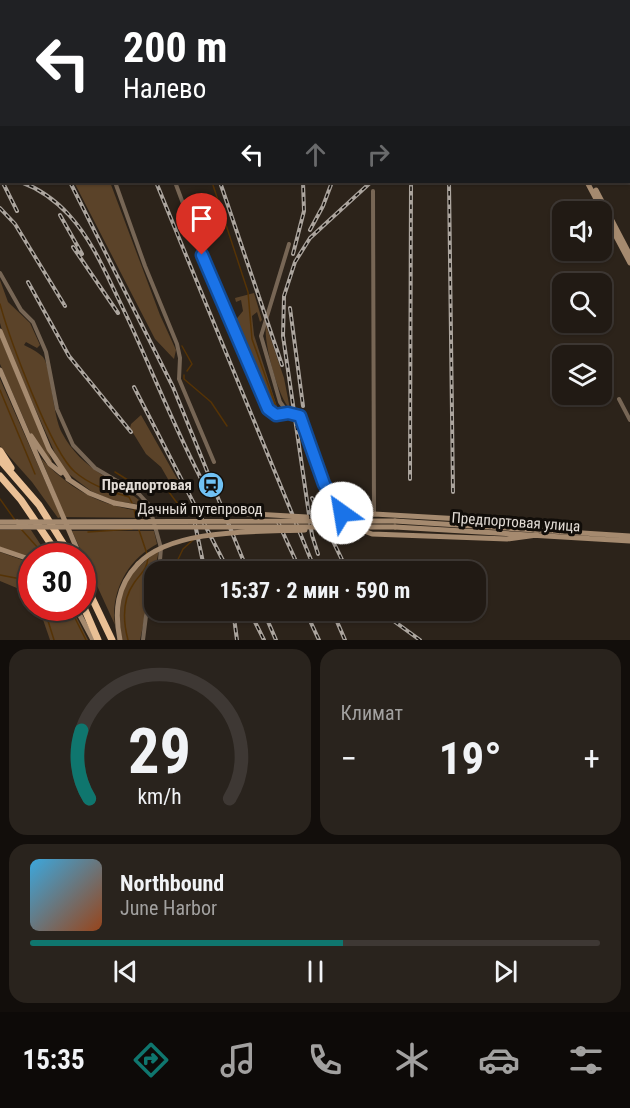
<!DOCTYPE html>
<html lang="ru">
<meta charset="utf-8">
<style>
body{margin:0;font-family:"Roboto Condensed",sans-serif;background:#29231d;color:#f1f3f6;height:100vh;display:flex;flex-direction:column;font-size:22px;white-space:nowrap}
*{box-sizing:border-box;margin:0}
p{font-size:20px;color:#a2a1a0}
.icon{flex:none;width:33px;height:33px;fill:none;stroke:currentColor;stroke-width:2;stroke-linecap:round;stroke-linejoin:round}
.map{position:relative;height:640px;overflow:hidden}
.panel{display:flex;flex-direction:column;gap:9px;padding:9px;background:#120e0b;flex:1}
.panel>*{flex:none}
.banner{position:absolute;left:0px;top:0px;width:630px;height:183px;box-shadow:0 2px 4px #0004,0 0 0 2px #3e3834;background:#202124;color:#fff;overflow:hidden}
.buttons{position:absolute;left:552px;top:201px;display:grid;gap:12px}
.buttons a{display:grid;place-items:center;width:60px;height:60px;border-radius:12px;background:#211a14;box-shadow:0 2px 4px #0004,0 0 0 2px #3e3834;font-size:30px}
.speed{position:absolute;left:18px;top:543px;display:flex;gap:12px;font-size:30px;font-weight:700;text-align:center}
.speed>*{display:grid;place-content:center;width:78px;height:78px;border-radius:50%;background:#211a14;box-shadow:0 2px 4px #0004,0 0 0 2px #3e3834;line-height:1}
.speed .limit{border:9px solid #d22;background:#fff;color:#111}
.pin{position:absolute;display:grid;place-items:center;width:51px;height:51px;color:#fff;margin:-62px -26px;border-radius:50% 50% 50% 0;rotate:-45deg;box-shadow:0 0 6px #0007}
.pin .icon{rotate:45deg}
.me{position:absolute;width:66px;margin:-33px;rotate:328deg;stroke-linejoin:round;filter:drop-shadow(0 0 4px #0008)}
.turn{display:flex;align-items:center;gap:21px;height:126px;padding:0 24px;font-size:27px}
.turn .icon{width:78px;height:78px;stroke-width:2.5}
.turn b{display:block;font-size:42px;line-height:51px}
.lanes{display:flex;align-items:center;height:57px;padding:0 24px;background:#0003;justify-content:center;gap:30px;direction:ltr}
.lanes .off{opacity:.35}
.big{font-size:45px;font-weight:700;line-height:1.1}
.panel .card{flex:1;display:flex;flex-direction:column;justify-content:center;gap:9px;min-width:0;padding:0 21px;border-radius:18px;background:#29231d}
.panel .dial{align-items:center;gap:0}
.dial svg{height:156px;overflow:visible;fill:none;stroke:#3e3834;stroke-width:7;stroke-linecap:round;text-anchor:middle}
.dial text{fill:#f1f3f6;stroke:none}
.song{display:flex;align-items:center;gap:18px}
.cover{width:72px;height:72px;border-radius:9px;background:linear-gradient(135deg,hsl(200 70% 55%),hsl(20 70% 35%))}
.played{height:6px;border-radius:3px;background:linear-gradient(90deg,#0f766e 55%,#3e3834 55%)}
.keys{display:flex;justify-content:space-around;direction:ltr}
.heat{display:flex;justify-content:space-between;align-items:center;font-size:33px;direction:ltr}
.panel .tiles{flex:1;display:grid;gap:9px;grid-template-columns:1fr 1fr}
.card:last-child{grid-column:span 2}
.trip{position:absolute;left:144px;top:561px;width:342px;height:60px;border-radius:18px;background:#211a14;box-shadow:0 2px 4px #0004,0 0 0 2px #3e3834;font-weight:700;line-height:60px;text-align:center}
.tab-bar{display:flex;height:96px;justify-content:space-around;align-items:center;background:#0d0a08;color:#a2a1a0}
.tab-bar .icon{width:42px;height:42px}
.tab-bar .current{color:#0f766e}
.tab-bar b{font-size:27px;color:#f1f3f6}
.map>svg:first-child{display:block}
.green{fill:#5b4329}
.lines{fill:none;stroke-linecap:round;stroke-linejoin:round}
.stream{stroke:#553306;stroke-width:1.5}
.minor{stroke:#765;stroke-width:4}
.secondary{stroke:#a58a6f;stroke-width:5}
.motorway{stroke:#eac095;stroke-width:7}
.rail-casing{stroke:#aca59e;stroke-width:4}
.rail{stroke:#110d09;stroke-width:1.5;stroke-dasharray:4.5;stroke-linecap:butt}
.secondary-bridge{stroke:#a58a6f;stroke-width:5}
.route-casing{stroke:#114b97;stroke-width:15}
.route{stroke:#1a73e8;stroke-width:10}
.labels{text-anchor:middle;stroke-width:6;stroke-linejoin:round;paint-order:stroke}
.poi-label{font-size:15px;font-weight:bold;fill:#e1dbd5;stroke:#110d09;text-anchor:end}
.street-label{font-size:15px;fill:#e1dbd5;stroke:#110d09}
</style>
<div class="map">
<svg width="630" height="640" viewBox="0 0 630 640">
<rect width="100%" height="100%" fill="#2c231a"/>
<path class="green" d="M74,182H110L160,315L176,350L174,359L155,339Z
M0,280L8,302L30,323L40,345L37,348L26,342L24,345C30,348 38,352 43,357C52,369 52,414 62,433C83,472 115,478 145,505L114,501L91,491L62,469L5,341L0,323Z
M254,293L262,320L260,322L257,312L252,316L254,335L279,413L268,405L233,326L234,322L243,311L241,300L236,302L235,298Z
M266,325L284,378L290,409C278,398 263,341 266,325Z
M0,337L52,461L51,462L30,433L0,364Z
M0,379L61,517L58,518L32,482L0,446Z
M141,415L179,482L172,486L161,467L146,454L130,428L131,424Z
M41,458C71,491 103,507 148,512L150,518L65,517Z
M0,530H31L48,556L31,558L0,547Z
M72,531H154L157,544C128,559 110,592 115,625Z
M159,550L140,640H122C114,594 123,577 159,550Z
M0,552L31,563V598L24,591L0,581Z
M39,608H72L88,640H50Z"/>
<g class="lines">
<path class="stream" d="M212,182L248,292L252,339L277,409
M0,304C9,337 51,452 75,472C90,485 110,492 129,497L133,505
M182,346L192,364L187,371
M184,375V379L211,402L227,426
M0,390L35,474
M115,472L131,482L163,484L180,507
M0,499L15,520
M134,509L136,519
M21,529L38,548
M139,530L147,554
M88,532L132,529
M28,563L32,564
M172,572L183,549L193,540
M0,575L26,580L32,585
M44,608L54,640
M70,608L86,640
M128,640C123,621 122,600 134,583C140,574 147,570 148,558"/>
<path class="minor" d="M81,0H103
M125,0L127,2
M115,182L145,266L177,344L180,358L179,379L214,462
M175,182L209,273L268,409L276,415L288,413
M373,191L374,514
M289,244L261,336L280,402L288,413L300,416C305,425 306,434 308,444C314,465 325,498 342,513L365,515
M0,273L21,310L33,322L46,352L57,409L73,445L95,468L139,494L149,505L161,548L159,572
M619,399L630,420
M143,640L146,616L154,588"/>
<path class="secondary" d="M490,0L491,2
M494,0L495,2
M25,2L26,0
M0,86L2,81
M587,182L630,263
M596,190L630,255
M0,331L49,449L69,479
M0,370L80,556
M31,436L50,464L61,473
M68,479L89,493L114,503
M395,521L630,536
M0,522H17
M395,527L630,541
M501,527L479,520L374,514L365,515L361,524L364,531L372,534L507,539L537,535
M0,549L32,560
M82,562L92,594
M76,608L93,640
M120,640C114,611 117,586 138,564"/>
<path class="motorway" d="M8,2V0
M20,2V0
M0,26L2,22
M0,61L2,56
M0,451L11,468
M0,460L39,505L71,556
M0,476L21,500L59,556
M82,577L112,640
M82,603L98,640"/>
<g class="rail-casing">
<path id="rail" d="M1,0L2,8
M104,0V2
M263,0V2
M0,173H2
M21,182C40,189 56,201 69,215C91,239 104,269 118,298C149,361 173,427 206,488
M70,182L173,387L248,572
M156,182L316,572
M220,182L282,365
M449,182L453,492
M3,183L17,211
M0,208L15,224L65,306
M60,215L82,254
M310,230L323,206L332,182
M73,247L118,313
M293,254L304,211L303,182
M28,282L69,356L131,432
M290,308L303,406
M134,387L229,572
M410,479L411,182
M312,498L348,572
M278,522L301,572
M195,524L205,572
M318,554L312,535L283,336L284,296L295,262L310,238L371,182
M200,610L203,620
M210,610L211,615
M220,610L222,616
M233,610L237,640
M249,610L264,640
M263,610L276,640
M305,610L319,640
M332,610L345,640
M380,611L420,640"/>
</g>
<use href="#rail" class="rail"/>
<path class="secondary-bridge" d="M114,503L142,508L307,517
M17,522L395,521
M0,527H395
M138,564C172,528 257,532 305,530"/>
</g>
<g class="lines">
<g class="route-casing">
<path id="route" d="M202,255L268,409L276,415L288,413L300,416L324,484L342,513"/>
</g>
<use href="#route" class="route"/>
</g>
<defs>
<g id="station-disc" transform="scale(1.35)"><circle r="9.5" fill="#70c1f4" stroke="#110d09"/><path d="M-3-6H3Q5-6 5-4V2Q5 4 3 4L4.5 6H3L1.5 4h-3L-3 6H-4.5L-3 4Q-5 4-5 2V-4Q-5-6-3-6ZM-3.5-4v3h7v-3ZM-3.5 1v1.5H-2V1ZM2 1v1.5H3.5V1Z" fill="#111"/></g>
</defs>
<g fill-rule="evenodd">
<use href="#station-disc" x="211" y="485"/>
</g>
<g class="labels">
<g class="poi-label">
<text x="192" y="490">Предпортовая</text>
</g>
<g class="street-label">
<text x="200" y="514">Дачный путепровод</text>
<text transform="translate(516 522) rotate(4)" y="5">Предпортовая улица</text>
</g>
</g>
</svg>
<div class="buttons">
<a><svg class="icon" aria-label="sound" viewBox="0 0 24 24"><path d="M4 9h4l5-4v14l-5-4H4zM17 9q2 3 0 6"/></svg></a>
<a><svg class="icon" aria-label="search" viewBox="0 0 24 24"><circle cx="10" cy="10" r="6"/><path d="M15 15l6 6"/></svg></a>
<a><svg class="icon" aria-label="layers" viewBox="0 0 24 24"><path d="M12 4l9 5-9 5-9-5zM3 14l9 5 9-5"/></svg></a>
</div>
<div class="speed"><div class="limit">30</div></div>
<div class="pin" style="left:202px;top:255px;background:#d93025"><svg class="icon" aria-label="arrive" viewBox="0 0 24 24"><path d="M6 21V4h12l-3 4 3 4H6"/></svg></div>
<svg class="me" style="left:342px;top:513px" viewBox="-20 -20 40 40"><circle r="19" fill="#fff"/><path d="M0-13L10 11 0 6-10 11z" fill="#1a73e8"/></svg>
<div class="trip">15:37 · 2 мин · 590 m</div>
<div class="banner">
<div class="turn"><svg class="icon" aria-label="left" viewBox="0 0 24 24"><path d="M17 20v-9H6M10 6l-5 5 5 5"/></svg><div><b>200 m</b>Налево</div></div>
<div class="lanes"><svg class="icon" aria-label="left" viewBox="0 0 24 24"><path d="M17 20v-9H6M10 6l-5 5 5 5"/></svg><svg class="icon off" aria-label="ahead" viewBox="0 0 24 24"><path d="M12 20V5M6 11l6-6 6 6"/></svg><svg class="icon off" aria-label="right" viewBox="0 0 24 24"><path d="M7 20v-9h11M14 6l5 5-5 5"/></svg></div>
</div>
</div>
<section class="panel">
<div class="tiles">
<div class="card dial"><svg viewBox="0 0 100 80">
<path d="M14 69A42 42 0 1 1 86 69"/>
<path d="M14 69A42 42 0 0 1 10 34" stroke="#0f766e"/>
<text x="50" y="56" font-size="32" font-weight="700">29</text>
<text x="50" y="72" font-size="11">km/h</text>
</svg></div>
<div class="card"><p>Климат</p>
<div class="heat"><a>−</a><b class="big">19°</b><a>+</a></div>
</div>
<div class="card">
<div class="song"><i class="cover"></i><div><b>Northbound</b><p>June Harbor</p></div></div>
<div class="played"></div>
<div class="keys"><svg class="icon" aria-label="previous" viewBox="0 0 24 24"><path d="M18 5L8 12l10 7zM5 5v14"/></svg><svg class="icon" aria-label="pause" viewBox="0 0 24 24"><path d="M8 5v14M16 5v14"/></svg><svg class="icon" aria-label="next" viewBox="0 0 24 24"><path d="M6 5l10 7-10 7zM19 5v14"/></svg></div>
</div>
</div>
</section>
<nav class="tab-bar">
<b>15:35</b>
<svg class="icon current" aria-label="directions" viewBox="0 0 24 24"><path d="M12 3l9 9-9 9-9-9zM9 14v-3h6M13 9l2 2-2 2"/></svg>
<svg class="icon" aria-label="music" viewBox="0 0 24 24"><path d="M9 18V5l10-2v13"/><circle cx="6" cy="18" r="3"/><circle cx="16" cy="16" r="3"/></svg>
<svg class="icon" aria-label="phone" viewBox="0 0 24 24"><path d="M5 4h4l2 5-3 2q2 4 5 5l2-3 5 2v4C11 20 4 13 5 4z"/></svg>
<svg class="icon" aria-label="climate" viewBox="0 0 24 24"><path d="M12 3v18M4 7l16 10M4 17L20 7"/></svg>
<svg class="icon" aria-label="car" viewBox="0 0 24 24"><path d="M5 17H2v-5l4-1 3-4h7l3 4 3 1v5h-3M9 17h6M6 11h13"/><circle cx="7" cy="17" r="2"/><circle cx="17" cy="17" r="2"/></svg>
<svg class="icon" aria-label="filters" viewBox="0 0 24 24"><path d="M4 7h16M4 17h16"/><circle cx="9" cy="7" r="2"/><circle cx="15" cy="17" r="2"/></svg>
</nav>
